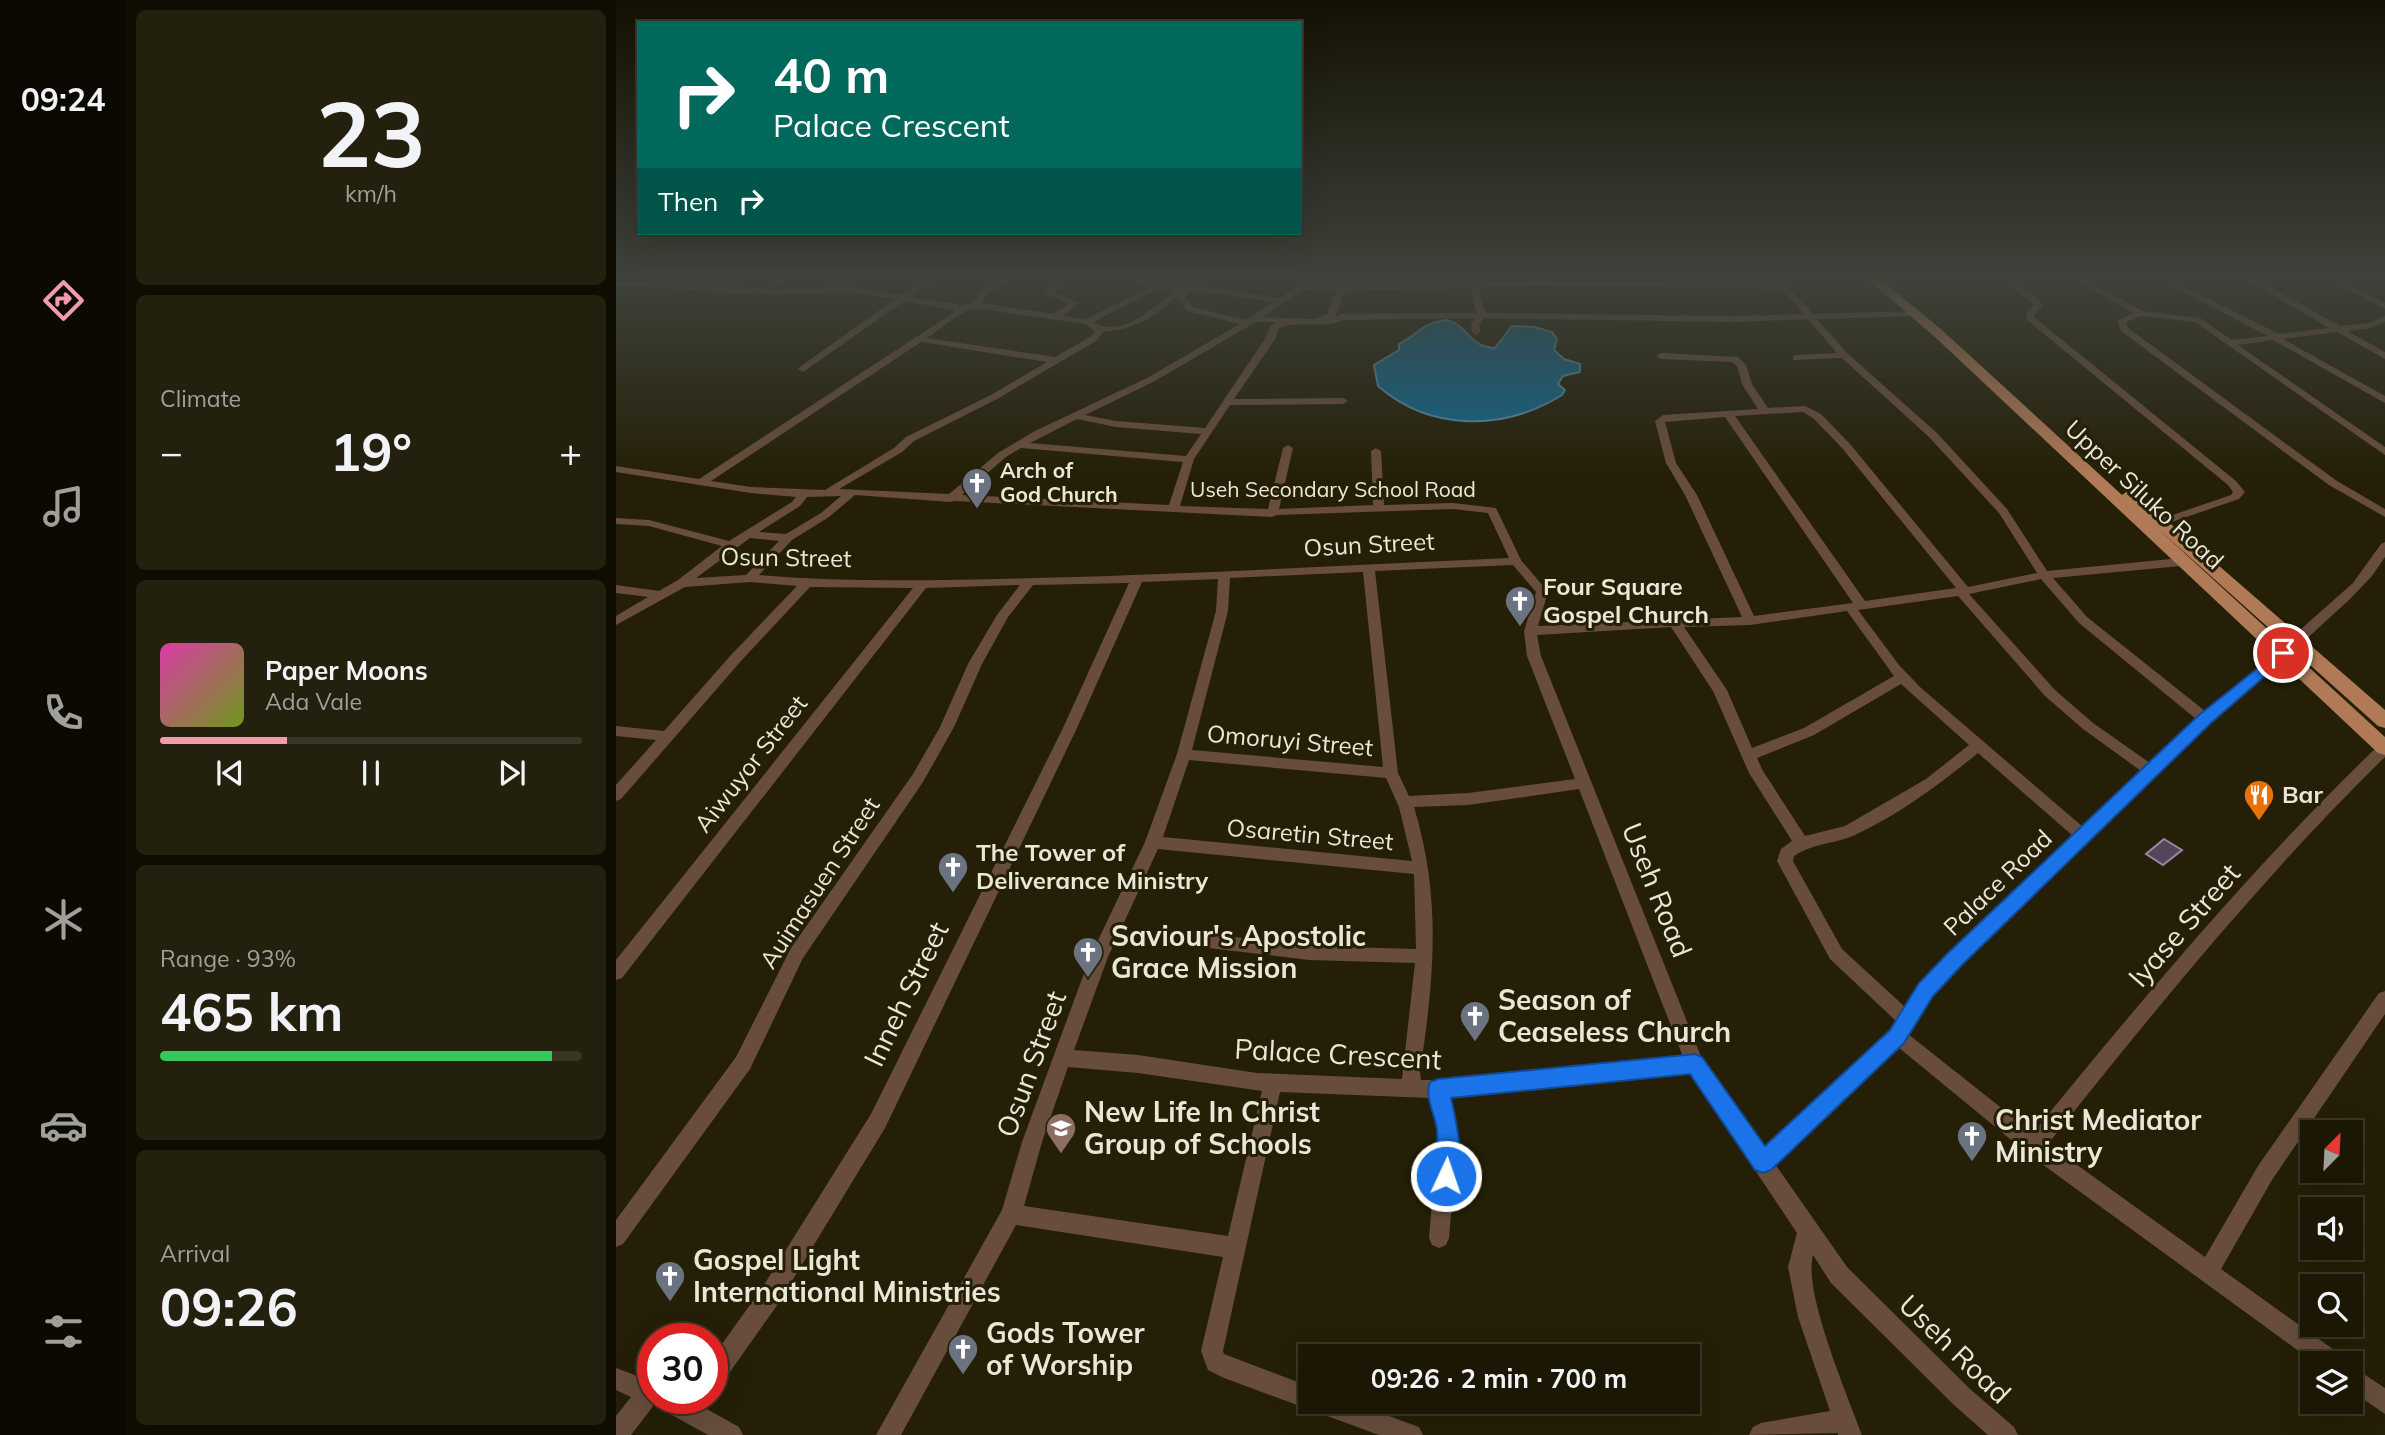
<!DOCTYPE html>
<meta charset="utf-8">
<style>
body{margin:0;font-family:Mulish,sans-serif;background:#24200e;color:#f1f3f6;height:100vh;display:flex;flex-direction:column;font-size:26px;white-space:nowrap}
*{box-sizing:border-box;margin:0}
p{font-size:23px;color:#a09f9a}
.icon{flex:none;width:38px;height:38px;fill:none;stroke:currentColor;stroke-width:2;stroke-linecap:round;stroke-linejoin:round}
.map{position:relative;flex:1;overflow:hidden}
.side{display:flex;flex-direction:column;gap:10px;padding:10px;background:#0f0d02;width:490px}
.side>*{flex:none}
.guide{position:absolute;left:21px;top:21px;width:665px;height:214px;border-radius:0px;box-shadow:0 7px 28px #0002,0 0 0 2px #393626;background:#00695c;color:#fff;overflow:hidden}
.needle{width:46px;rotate:24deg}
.tools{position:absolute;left:1684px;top:1120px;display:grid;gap:14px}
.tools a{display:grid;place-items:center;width:63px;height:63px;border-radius:0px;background:#1b1704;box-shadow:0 7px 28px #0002,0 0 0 2px #393626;font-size:35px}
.speed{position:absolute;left:21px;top:1323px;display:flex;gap:14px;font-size:35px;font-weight:700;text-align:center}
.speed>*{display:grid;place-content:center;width:91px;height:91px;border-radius:50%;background:#1b1704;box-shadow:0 7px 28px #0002,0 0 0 2px #393626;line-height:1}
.speed .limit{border:10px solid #d22;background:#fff;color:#111}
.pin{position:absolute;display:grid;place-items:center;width:60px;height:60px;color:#fff;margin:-30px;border:4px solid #fff;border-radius:50%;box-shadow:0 2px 7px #0007}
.me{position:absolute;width:77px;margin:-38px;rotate:3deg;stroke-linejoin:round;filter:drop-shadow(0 0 5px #0008)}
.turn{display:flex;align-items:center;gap:24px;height:147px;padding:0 21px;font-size:32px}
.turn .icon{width:91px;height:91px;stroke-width:2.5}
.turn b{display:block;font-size:49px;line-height:60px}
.then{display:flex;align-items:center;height:66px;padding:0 21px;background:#0003;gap:14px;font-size:26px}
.big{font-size:52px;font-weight:700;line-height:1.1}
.side .tile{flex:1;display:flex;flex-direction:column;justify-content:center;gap:10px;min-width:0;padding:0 24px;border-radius:10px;background:#24200e}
.side .dial{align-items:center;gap:0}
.dial b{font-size:91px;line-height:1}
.song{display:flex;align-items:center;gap:21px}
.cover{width:84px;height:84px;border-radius:10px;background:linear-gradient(135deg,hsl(320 70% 55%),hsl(80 70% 35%))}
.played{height:7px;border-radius:4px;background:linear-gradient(90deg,#f39aab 30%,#393626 30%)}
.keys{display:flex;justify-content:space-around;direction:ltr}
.heat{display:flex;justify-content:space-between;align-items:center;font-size:38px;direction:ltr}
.charge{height:10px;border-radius:5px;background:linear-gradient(90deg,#34c759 93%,#393626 0)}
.trip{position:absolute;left:682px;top:1344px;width:402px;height:70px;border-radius:0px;background:#1b1704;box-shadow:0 7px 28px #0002,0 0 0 2px #393626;font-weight:700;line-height:70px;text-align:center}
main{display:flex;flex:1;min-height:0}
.dock{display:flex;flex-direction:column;width:126px;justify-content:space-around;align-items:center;background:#0b0902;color:#a09f9a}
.dock .icon{width:49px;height:49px}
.dock .active{color:#f39aab}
.dock b{font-size:32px;color:#f1f3f6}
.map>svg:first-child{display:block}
.water{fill:#0f678f;stroke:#518da5;stroke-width:2}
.building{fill:#55455a;stroke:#9a879f;stroke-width:2}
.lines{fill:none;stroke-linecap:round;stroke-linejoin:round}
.minor{fill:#684d3c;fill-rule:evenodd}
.major{fill:#b07a57;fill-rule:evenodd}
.route{fill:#1a73e8;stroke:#114b97;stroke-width:2}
.labels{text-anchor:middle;stroke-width:6;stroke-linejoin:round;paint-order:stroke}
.far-poi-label{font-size:21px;font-weight:bold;fill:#eae7d8;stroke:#241f06;text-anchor:start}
.far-street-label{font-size:21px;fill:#eae7d8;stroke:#241f06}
.street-label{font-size:24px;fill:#eae7d8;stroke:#241f06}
.poi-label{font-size:24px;font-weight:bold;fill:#eae7d8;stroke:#241f06;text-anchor:start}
.near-street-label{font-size:28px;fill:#eae7d8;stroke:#241f06}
.near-poi-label{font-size:28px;font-weight:bold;fill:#eae7d8;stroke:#241f06;text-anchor:start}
</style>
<main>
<nav class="dock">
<b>09:24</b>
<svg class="icon active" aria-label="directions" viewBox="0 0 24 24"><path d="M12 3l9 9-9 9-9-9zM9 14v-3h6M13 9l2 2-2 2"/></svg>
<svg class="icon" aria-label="music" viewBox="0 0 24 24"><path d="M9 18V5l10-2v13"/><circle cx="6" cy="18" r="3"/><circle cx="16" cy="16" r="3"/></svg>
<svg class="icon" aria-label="phone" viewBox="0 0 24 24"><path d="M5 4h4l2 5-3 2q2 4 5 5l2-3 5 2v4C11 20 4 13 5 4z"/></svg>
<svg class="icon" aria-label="climate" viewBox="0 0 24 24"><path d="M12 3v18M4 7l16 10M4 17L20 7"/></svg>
<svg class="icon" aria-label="car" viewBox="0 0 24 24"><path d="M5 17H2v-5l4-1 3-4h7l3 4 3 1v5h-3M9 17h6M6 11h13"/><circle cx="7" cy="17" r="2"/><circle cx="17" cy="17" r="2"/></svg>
<svg class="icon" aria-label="filters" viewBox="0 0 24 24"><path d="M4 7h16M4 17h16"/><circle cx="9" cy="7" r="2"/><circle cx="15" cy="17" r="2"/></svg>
</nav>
<section class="side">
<div class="tile dial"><b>23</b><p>km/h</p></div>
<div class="tile"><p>Climate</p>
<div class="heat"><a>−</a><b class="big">19°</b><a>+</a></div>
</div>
<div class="tile">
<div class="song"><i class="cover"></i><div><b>Paper Moons</b><p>Ada Vale</p></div></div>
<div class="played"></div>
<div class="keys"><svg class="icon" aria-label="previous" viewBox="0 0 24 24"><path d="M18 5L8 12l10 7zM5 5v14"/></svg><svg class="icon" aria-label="pause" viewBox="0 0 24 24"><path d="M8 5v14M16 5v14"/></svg><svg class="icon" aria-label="next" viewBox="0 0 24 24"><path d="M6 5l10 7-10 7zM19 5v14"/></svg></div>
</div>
<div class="tile"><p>Range · 93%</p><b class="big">465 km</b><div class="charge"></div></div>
<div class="tile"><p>Arrival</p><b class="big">09:26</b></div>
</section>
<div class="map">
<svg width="1769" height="1435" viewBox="0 0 1769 1435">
<rect width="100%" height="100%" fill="#241f06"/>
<path class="water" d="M830,320C852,324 852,347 879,348L896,326L919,327L936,332L941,339L938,350L948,359L964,364V372L947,376L942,384L949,390L946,395C888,431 815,432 762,386L758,365L783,350V344C804,333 805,324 830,320Z"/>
<path class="building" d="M1548,839L1566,850L1547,865L1530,854Z"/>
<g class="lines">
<path class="minor" d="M162,277H171L158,289L232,286L285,295L313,277H323L294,297L345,305L356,303L367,289L386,277H396L373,293L365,303L437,314L453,304L428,293L439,281L432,277H444L449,280L438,292L464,303L446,316L470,319L534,287L505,277H518L547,283L554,287H596L663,298L695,277H704L694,285L725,286L857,283L858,277H866V282L925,281L1162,284L1156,277H1164L1197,314L1302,311V315L1299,316L1201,319L1231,353L1321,433L1391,509L1431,571L1565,558L1571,562L1565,566L1437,578L1471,617L1589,711L1662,650H1672L1674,653L1594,722L1345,964L1316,994L1292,1034L1417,1133C1527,998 1638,865 1764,744L1769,743V757C1646,877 1539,1010 1432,1144L1589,1257L1642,1166L1763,993L1769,991V1014L1656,1180L1605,1269L1725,1355L1728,1363H1699L1411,1153L1282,1047L1159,1164L1231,1267L1354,1389L1398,1427L1402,1435H1372L1338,1405L1215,1283L1197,1255C1187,1293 1232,1396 1246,1435H1222V1433L1133,1435L1137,1427L1145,1423L1214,1411L1182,1317L1172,1267L1181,1233L1074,1073L833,1097L842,1132L833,1238L830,1245L823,1248L816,1245L813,1238L822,1132L814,1098L664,1092L607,1351L608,1354L695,1387V1402H735L803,1427L807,1435H763L608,1378L592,1370L585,1351L607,1257L400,1225L285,1435H260L386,1210L406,1142L474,957L529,842L561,754L600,611L602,579L526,582L461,728L269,1128L162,1304L104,1386L96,1389V1358L146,1288L255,1114L447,728L513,583L417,585L392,617L366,664L338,727L307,782L187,958L134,1069L7,1244L0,1247V1220L120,1057L175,948L297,774L324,727L352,664L381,615L404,585L310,588L6,978L0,980V960L297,588L194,587L125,661L5,799L0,801V785L40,740L0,736V726L48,731L115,655L181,586L134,582L69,587L0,625V616L32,597L0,593V585L43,591L62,580L106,546L33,526L0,524V518L33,520L113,541L176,502L180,497L135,493L0,472V466L83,479L334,315L339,310L288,301L187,372L182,369L184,367L279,299L232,292L149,295L0,285V281L148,288ZM925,285L1166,289L1188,314L1118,316L870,313L864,297L865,287ZM857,288L856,297L861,313L725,314L719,317L728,291ZM542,289L556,293C536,309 504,339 477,322ZM687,290L720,291L711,314L698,319L647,317ZM573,291L596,293L657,302L630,320L577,307L569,298ZM562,296L571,311L624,324L531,378L419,431L382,453L333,494L223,489L286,452L298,441L381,399L480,341L487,332C526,327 532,320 562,296ZM359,308L469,324L479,331L474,337L439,357L311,338C325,329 344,311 359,308ZM859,318L855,324L856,332L860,335L864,332L863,324L868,318L1118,322L1192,319L1221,353L1180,355L1177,356V360L1226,358L1313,437L1383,513L1421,573L1352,587L1234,444L1205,414L1189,406L1152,408L1136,384L1130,365L1122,357L1045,353L1040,356L1045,359L1116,362L1121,366L1126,384L1142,409L1047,415L1039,421L1050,463L1069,495L1126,617L922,626L932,592L905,560L880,508L837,503L768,505L765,451L760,448L755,451L757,505L663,509L677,448L672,445L667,448L652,509L564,506L578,459L614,405L727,404L732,401L727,398L618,399L659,339L663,328C684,319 706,330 727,320ZM640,322H660L655,326L649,339L589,428L500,421L469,415L537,382ZM305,342L431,362L375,395L290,437L278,448L209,490L135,487L95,481ZM1187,412L1197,418L1226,448L1340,588L1249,601L1119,416ZM1109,417L1237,603L1138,616L1081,495L1060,463L1049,422ZM461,419L500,427L585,434L570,456L414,443ZM405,448L567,462L553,505L346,495L390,457ZM239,495L334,502L339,501L656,517L661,515L837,509L872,513L893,558C735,565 577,574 420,578C328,580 235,583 143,575L176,540L213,517ZM225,496L205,513L170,534L143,532L184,506L191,497ZM134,538L163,541L130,575L80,578ZM897,565L920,592L908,631L911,656L959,779L852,793L793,796L782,773L759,571ZM747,572L767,767L576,750L612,611L614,578ZM1425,579L1463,623L1580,719L1534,763L1477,723L1439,690L1353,594ZM1342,596L1429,696L1467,729L1525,771L1467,827L1304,687L1283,665L1242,610ZM1231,611L1278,676L1188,728L1136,748L1111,690L1068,627L1134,625ZM1055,627L1097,691L1133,773L1176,841L1165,849L1161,861L1214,959L1280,1021L1275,1030L1148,1148L1086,1059L925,656L921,635ZM1285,684L1353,745L1310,779L1229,826L1189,836L1147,771L1141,758L1198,735ZM1362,753L1457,836L1333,954L1304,984L1289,1007L1226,949L1177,861L1178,856C1197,843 1219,844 1239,835C1284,814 1324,784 1362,753ZM573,760L770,778L783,807L796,861L547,837ZM963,789L1067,1057L822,1080H805L804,1072C818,978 826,900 798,807L852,805ZM542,849L798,874L800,949L693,946L576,932L570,934L568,939L570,944L576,946L693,960L799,963L786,1079L641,1073L522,1055L458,1050L492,957ZM452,1067L522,1073L646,1091L612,1236L408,1206L426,1142Z
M1383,277C1399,277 1418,292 1427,305L1419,313L1418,317L1620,481L1629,492L1623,499L1547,525H1539V521L1615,495L1617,492L1612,485L1411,320V312L1418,305Z
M1455,277H1465L1526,311L1584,318L1616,340L1652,336L1539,277H1549L1663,334L1713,328L1627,277H1637L1724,326L1753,323L1769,316V322L1755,328L1731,331L1769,352V359L1721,332L1667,339L1769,396V403L1657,340L1622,345L1769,447V455L1579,322L1525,316L1510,322L1512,328L1721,481L1769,509V517L1713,485L1505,331L1501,321L1517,313Z
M1708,277H1718L1769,303V309Z
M1769,542V557L1756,576L1734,599L1686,643H1676L1675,640L1676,637L1737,583L1765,544Z
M1734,1365L1769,1388V1414L1734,1390Z
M0,1368L37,1382V1398H71L123,1427L127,1435H92L38,1405L15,1435H0V1416L15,1397L0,1390Z"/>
<path class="major" d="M1249,277H1262L1327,331L1506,495L1513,490L1518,492L1769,710V728L1762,726L1540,527L1769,737V755L1762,753L1319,337Z"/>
</g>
<linearGradient id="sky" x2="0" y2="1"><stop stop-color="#141103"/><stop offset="0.58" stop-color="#3f423b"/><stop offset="1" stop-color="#3f423b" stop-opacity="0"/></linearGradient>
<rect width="1769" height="478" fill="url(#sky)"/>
<path class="route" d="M1667,648L1672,649V656L1595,723L1346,965L1317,996L1288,1043L1155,1170L1147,1173L1139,1170L1074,1074L835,1098C841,1125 849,1157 838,1184L830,1188L822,1184C815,1167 823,1148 821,1130C819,1114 808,1096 814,1082L822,1079L1079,1054L1086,1057L1149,1146L1274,1030L1303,983L1332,953L1583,715Z"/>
<defs>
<g id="church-pin" transform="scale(1.575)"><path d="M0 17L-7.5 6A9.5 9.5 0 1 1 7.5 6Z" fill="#6b7280" stroke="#241f06"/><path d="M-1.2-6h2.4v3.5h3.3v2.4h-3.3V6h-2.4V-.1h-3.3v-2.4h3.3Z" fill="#fff"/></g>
<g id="restaurant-pin" transform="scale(1.575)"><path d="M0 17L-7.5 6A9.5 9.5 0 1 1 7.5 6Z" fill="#e8710a" stroke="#241f06"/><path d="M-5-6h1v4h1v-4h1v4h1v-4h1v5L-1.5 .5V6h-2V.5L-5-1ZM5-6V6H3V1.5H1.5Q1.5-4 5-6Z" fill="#fff"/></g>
<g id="school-pin" transform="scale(1.575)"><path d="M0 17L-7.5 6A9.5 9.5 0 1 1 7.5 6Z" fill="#8d6e63" stroke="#241f06"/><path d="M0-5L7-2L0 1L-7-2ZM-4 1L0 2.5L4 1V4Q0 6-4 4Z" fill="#fff"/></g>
</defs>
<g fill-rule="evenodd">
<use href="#church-pin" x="361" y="483"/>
<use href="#church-pin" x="904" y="601"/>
<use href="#restaurant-pin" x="1643" y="795"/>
<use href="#church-pin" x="337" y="867"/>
<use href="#church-pin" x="472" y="952"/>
<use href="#church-pin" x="859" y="1016"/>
<use href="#school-pin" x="445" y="1128"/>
<use href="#church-pin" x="1356" y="1136"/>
<use href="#church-pin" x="54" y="1276"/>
<use href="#church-pin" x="347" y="1349"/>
</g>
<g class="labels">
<g class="far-poi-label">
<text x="384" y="478">Arch of<tspan x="384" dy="24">God Church</tspan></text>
</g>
<g class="far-street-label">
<text x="717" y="497">Useh Secondary School Road</text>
</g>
<g class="street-label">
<text transform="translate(1528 495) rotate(43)" y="8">Upper Siluko Road</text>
<text transform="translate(753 545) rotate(-3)" y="8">Osun Street</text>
<text transform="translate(170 558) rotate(1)" y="8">Osun Street</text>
<text transform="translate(674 741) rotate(5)" y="8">Omoruyi Street</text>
<text transform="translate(135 764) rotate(-52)" y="8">Aiwuyor Street</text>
<text transform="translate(694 835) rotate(5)" y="8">Osaretin Street</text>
<text transform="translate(204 883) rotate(-57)" y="8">Auimasuen Street</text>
<text transform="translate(1382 883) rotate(-44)" y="8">Palace Road</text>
</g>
<g class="poi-label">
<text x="927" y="595">Four Square<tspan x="927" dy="28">Gospel Church</tspan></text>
<text x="1666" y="803">Bar</text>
<text x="360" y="861">The Tower of<tspan x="360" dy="28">Deliverance Ministry</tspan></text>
</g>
<g class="near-street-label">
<text transform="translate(1041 890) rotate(68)" y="10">Useh Road</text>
<text transform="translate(1568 925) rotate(-49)" y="10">Iyase Street</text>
<text transform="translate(290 994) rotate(-64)" y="10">Inneh Street</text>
<text transform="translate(722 1054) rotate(3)" y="10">Palace Crescent</text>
<text transform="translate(415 1064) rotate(-70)" y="10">Osun Street</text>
<text transform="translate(1339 1349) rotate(44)" y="10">Useh Road</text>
</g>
<g class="near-poi-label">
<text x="495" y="946">Saviour's Apostolic<tspan x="495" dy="32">Grace Mission</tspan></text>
<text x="882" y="1010">Season of<tspan x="882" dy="32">Ceaseless Church</tspan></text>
<text x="468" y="1122">New Life In Christ<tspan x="468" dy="32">Group of Schools</tspan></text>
<text x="1379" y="1130">Christ Mediator<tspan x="1379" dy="32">Ministry</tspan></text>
<text x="77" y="1270">Gospel Light<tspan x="77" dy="32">International Ministries</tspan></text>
<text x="370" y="1343">Gods Tower<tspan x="370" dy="32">of Worship</tspan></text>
</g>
</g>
</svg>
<div class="tools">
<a><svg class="needle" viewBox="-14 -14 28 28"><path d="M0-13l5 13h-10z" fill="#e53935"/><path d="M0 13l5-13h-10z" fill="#a09f9a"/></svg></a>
<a><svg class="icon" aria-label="sound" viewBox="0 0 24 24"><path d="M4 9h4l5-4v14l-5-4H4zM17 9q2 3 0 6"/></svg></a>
<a><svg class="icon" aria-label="search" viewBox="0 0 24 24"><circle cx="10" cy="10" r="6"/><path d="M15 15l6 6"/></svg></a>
<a><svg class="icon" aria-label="layers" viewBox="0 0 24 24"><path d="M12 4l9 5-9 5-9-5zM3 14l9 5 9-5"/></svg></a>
</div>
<div class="speed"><div class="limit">30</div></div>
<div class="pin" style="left:1667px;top:653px;background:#d93025"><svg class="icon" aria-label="arrive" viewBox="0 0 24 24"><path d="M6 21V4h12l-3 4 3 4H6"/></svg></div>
<svg class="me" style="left:830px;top:1176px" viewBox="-20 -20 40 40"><circle r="17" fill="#1a73e8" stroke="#fff" stroke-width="3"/><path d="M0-11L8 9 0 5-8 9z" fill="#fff"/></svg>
<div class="trip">09:26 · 2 min · 700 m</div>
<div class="guide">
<div class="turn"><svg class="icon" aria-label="right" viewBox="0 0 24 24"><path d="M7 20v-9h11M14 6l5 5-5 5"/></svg><div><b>40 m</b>Palace Crescent</div></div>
<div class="then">Then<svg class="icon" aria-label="right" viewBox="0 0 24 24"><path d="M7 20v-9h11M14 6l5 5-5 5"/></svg></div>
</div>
</div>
</main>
